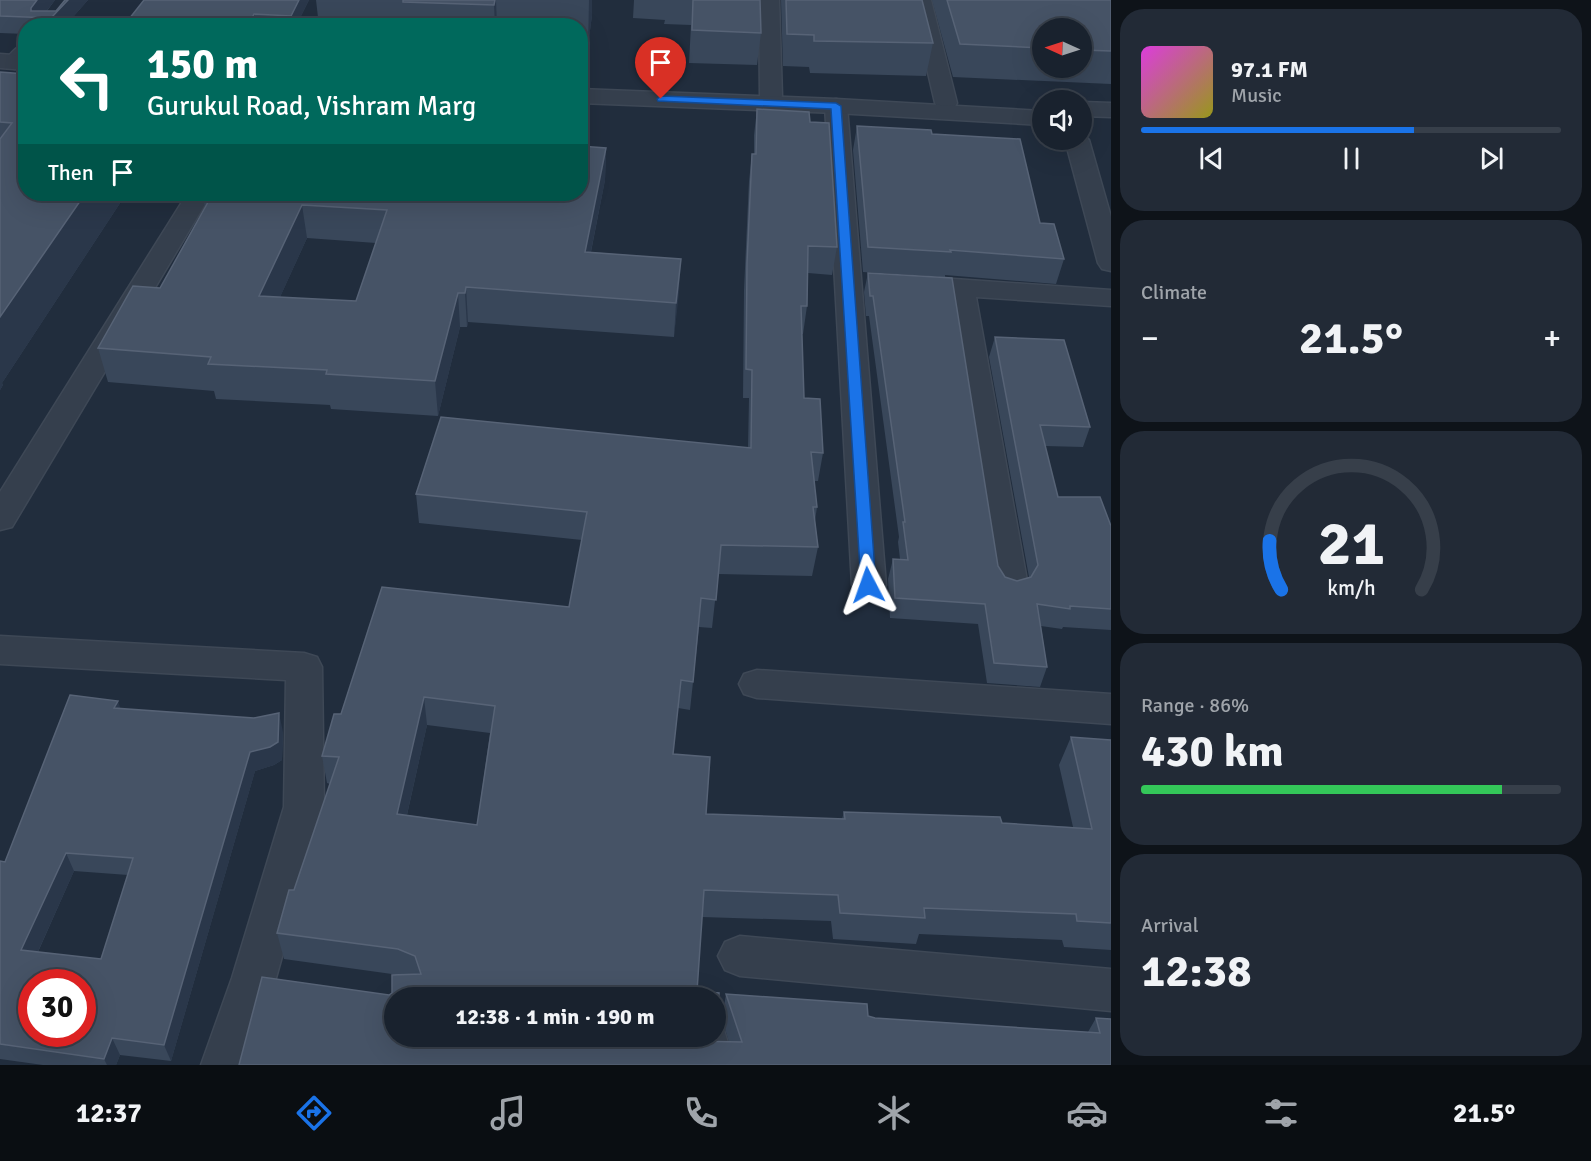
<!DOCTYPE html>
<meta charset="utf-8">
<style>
body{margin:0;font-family:Signika,sans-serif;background:#222a36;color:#f1f3f6;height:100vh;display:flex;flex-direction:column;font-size:22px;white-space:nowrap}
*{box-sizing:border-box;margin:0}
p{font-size:20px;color:#9fa4aa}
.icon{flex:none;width:33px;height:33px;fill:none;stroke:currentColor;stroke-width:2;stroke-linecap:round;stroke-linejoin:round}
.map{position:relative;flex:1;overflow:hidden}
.sheet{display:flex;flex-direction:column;gap:9px;padding:9px;background:#0e1319;width:480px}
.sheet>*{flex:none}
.top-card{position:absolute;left:18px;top:18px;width:570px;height:183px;border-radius:24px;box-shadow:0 6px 24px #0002,0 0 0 2px #373f4a;background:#00695c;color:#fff;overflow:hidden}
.needle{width:39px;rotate:273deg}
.buttons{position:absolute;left:1032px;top:18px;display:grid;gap:12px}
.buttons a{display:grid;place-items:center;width:60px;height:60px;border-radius:50%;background:#19222e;box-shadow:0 6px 24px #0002,0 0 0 2px #373f4a;font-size:30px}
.speed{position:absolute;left:18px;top:969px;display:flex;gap:12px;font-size:30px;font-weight:700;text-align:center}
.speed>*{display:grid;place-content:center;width:78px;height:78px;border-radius:50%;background:#19222e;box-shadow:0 6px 24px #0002,0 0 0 2px #373f4a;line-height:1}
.speed .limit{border:9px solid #d22;background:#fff;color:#111}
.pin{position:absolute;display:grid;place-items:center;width:51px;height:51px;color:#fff;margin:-62px -26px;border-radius:50% 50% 50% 0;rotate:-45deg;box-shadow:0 0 6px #0007}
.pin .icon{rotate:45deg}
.me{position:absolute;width:66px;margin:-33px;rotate:356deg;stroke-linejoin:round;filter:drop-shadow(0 0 4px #0008)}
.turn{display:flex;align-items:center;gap:21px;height:126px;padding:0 30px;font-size:27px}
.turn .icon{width:78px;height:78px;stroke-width:2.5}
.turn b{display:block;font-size:42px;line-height:51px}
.then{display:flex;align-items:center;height:57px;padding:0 30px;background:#0003;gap:12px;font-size:22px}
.big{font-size:45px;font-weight:700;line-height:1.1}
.sheet .card{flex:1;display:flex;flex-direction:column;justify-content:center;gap:9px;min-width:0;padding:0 21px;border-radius:24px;background:#222a36}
.sheet .dial{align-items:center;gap:0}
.dial svg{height:156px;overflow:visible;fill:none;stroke:#373f4a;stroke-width:7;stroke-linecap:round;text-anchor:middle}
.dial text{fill:#f1f3f6;stroke:none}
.song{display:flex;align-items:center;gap:18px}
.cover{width:72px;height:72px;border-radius:9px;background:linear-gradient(135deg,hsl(300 70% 55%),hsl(60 70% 35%))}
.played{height:6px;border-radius:3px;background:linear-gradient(90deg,#1a73e8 65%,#373f4a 65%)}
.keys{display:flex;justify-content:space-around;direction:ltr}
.heat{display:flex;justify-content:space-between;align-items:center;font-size:33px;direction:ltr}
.charge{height:9px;border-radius:4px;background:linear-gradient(90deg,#34c759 86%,#373f4a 0)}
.trip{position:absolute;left:384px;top:987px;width:342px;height:60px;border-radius:30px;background:#19222e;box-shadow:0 6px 24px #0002,0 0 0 2px #373f4a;font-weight:700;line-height:60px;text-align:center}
.dock{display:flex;height:96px;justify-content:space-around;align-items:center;background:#0a0e12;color:#9fa4aa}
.dock .icon{width:42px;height:42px}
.dock .selected{color:#1a73e8}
.dock b{font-size:27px;color:#f1f3f6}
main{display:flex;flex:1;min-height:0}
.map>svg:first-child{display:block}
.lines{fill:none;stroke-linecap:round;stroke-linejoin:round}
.minor-casing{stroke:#3e4856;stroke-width:3}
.tertiary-casing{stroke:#3e4856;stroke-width:3}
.minor{fill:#353f4d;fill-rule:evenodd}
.tertiary{fill:#353f4d;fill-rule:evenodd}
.wall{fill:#39475a;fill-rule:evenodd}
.shaded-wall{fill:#2a374a}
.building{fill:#465366;stroke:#576376;stroke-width:1.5;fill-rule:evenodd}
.route{fill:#1a73e8;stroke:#114b97;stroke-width:1.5}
</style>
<main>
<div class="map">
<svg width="1111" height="1065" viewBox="0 0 1111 1065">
<rect width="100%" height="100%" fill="#212d3d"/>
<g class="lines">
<g class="minor-casing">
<path id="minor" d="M759,0H779L782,96L779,101L771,103L763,101L760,96Z
M911,0H931L957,103L954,108L946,110L938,108L935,103Z
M26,44V64L15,69L7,67L4,62C10,54 16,46 26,44Z
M836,99L844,101L847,106L886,585L881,594L869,598L857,594L852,585L825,106L828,101Z
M1082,134L1089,140L1111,217V271L1102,269L1098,263L1065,140H1082Z
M940,278L1111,290V306L976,297L1028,586L1023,595L1011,599L999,595L994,586L948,295L930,292L926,286L930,280Z
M0,636L304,653L317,657L322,667L324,807L276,978L247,1065H201L232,978L284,807L286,680L0,664Z
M757,670L1111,694V724L757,698L744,694L739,684L744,674Z
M740,936L1111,969V1011L740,976L725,970L718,956L725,942Z
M716,1019L721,1021L735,1065H689L683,1036H716Z"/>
</g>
<g class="tertiary-casing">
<path id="tertiary" d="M0,54L26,56V70L0,68Z
M580,89L836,99L1042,111V125L836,113L580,103Z
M1082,102L1111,103V117L1082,116Z
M187,194H211L12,527L0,530V492Z"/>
</g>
<use href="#minor" class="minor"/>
<use href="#tertiary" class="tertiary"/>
</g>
<path class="wall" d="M0,0H55L47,11H56L65,0H88L65,26H26V34L0,33Z
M309,0L296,26H125V24Z
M316,0H592V15L588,46L580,45V26H319Z
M634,0H760L761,33L757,65L689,63L691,25L664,24L665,20L633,18Z
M781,0H922L933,43L926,76L810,73L809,67L783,66Z
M932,0H1111V84L953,77ZM1042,28H1082V68H1042Z
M0,72L26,74V194H126L2,383L3,385L0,390Z
M757,109L809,112L810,122L829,123L837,247L832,275L808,273L807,306L803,334H802L804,398L820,399L823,453L818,481H814L817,507L815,521L818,547L812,576L718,574L712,628L699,627L690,710L678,708L673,754L710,757L706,814L842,819L844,812L1000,817L1002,823L1073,827L1059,765L1071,737L1111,740V950L1064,947L1062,940L919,934L916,944L833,939L831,921L702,917L697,991L719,993L718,1009L716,1024V998H394V1036H690L691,1041L729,1042L722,1019L726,994L867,1004L868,1016L875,1018L1088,1032L1096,1018L1111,1019V1065H239L262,977L389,995L392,993V975H399L284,959L277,933L289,890H294L330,784L327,783L322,756L334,714H341L382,587L569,607L582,540L419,523L416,494L441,417L748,448L749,398H743L744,290L749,181L752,154H754V135ZM427,725L490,733L477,825L407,815Z
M857,126L932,134L1040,223L1064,259L1056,284L945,275V277L863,272L853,150Z
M606,148L605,180L591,252L681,259L674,337L468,322L467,327H460L438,416L331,409L330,405L216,399L214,391L108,382L98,348L160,288L205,207L202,194ZM307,238L376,243L356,301L280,297Z
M868,273L998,566L1005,577L1017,581L1029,577L989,357L995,337L1090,427L1083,447L1045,446L1058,497L1111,526V630L1063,627L1062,629L1041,626L1047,667L1040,687L987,683L978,624L890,618L888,579L893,559H900L898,542L899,537L869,316H866L864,292Z
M120,708L283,732L282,760L274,765L255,771L171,1061L120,1055L116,1065H43L0,1059V861L5,862ZM74,871L128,875L101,959L38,952Z"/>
<path class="shaded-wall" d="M37,0H55L41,18L33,17L31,8Z
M68,0H88L65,26H53L51,18Z
M299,0H309L296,26H293L291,16Z
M495,0H496L497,26H495L494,5Z
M589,0H592V15L588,46Z
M254,14L256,26H248Z
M606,148L605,180L584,286L585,252Z
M85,194H126L2,383L3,385L0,390V317Z
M302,205L307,238L265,330L259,296Z
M681,259L679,293L674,337L676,303Z
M466,287L468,322L467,327L465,293Z
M458,293L460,327L438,416L435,381Z
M424,697L427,725L401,841L397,814Z
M118,701L124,719L114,708Z
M279,713L283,732L282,760L274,765L255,771L171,1061L164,1045L250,752Z
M66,853L74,871L31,967L21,950Z
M112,1038L120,1055L116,1065H107L104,1059Z"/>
<path class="building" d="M0,0H37L31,8V11H56L65,0H68L51,18L0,16Z
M144,0H299L291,16L254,14L248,26H161L125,24Z
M403,0H495L494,5L403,2Z
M693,0H760L761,33L692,30Z
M786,0H922L933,43L814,41V35L787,34Z
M947,0H1111V51L1082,50V28H1042V48L960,44Z
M0,72L26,74V194H85L0,317V139L12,123L0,122Z
M757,109L809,112L810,122L829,123L837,247L808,246L807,306H801L804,398L820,399L823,453L811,452L817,507H813L818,547L721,545L716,600L701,598L693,682L681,680L673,754L710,757L706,814L845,819L844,812L1000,817L1002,823L1092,829L1071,737L1111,740V923L1077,921L1076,914L924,908L925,918L840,913L838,895L704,890L697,991L719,993L718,1009H716V998H394V1036H690L691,1041L742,1042L726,994L867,1004L868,1016L875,1018L1100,1033L1096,1018L1111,1019V1065H239L262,977L389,995L392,993V975L421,974L415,956L398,949L277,933L289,890H294L339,757L322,756L334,714H341L382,587L569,607L587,512L416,494L441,417L751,448L752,370L746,369L747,263L752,154H756ZM424,697L495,706L477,825L397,814Z
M857,126L931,130L932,134L1020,139L1040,223L1054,224L1064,259L950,250L951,252L868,247Z
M580,146L606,148L585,252L681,259L676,303L466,287L465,293H458L435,381L326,374L327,370L208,364L211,357L98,348L133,286L160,288L212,195L202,194H580ZM302,205L387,210L356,301L259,296Z
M868,273L952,278L998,566L1005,577L1017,581L1031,577L1038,565L995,337L1064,340L1090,427L1040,425L1058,497H1100L1111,526V609L1070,606V609L1037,604L1047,667L994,663L985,604L895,598L893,559L908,560L903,522H905L873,296H870Z
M70,695L118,701L114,708L254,718L279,713L278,742L270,747L250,752L164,1045L112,1038L104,1059L0,1044V861L5,862ZM66,853L133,858L101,959L21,950ZM32,982H82V1034H32Z"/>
<path class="route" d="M661,96L836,103L841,106L876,585L874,589L868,590L861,585L831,109L658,101L657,99Z"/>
</svg>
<div class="buttons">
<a><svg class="needle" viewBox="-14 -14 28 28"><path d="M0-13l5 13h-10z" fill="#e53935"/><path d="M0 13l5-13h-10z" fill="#9fa4aa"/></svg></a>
<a><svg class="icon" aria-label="sound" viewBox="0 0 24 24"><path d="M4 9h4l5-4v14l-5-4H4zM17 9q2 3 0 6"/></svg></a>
</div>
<div class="speed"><div class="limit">30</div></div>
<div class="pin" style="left:661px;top:99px;background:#d93025"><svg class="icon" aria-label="arrive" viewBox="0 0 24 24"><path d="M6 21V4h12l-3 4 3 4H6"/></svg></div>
<svg class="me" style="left:868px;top:585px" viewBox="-20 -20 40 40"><path d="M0-17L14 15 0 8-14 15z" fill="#1a73e8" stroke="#fff" stroke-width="4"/></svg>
<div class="trip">12:38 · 1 min · 190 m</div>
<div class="top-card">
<div class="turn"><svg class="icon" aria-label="left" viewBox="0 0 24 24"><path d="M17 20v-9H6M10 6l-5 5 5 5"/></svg><div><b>150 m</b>Gurukul Road, Vishram Marg</div></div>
<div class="then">Then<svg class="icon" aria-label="arrive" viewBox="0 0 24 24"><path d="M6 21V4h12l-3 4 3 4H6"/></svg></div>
</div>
</div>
<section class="sheet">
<div class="card">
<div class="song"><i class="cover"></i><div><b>97.1 FM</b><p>Music</p></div></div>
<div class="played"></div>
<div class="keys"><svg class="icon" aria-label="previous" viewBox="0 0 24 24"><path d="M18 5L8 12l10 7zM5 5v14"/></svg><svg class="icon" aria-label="pause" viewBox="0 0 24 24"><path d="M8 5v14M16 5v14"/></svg><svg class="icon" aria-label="next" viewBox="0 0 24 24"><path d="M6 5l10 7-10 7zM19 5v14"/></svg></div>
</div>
<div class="card"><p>Climate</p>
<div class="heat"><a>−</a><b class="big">21.5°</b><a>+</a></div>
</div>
<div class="card dial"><svg viewBox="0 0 100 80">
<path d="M14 69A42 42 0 1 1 86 69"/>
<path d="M14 69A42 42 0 0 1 8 44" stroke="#1a73e8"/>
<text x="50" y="56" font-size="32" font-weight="700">21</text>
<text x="50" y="72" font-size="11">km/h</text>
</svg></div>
<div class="card"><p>Range · 86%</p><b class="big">430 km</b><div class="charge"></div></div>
<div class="card"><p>Arrival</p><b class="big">12:38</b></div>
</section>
</main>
<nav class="dock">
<b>12:37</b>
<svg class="icon selected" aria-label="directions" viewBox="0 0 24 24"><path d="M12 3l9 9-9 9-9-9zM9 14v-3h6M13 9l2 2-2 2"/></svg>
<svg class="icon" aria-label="music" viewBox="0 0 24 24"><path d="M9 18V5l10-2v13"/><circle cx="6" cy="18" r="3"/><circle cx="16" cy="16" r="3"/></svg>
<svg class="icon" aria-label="phone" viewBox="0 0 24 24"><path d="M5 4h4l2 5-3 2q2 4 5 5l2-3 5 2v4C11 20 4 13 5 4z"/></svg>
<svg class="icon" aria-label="climate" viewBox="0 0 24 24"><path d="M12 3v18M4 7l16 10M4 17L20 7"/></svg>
<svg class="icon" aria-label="car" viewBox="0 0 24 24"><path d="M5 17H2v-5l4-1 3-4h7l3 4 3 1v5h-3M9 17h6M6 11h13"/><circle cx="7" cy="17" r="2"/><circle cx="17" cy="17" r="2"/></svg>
<svg class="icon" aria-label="filters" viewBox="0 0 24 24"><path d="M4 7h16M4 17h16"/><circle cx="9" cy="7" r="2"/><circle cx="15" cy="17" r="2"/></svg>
<b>21.5°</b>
</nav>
